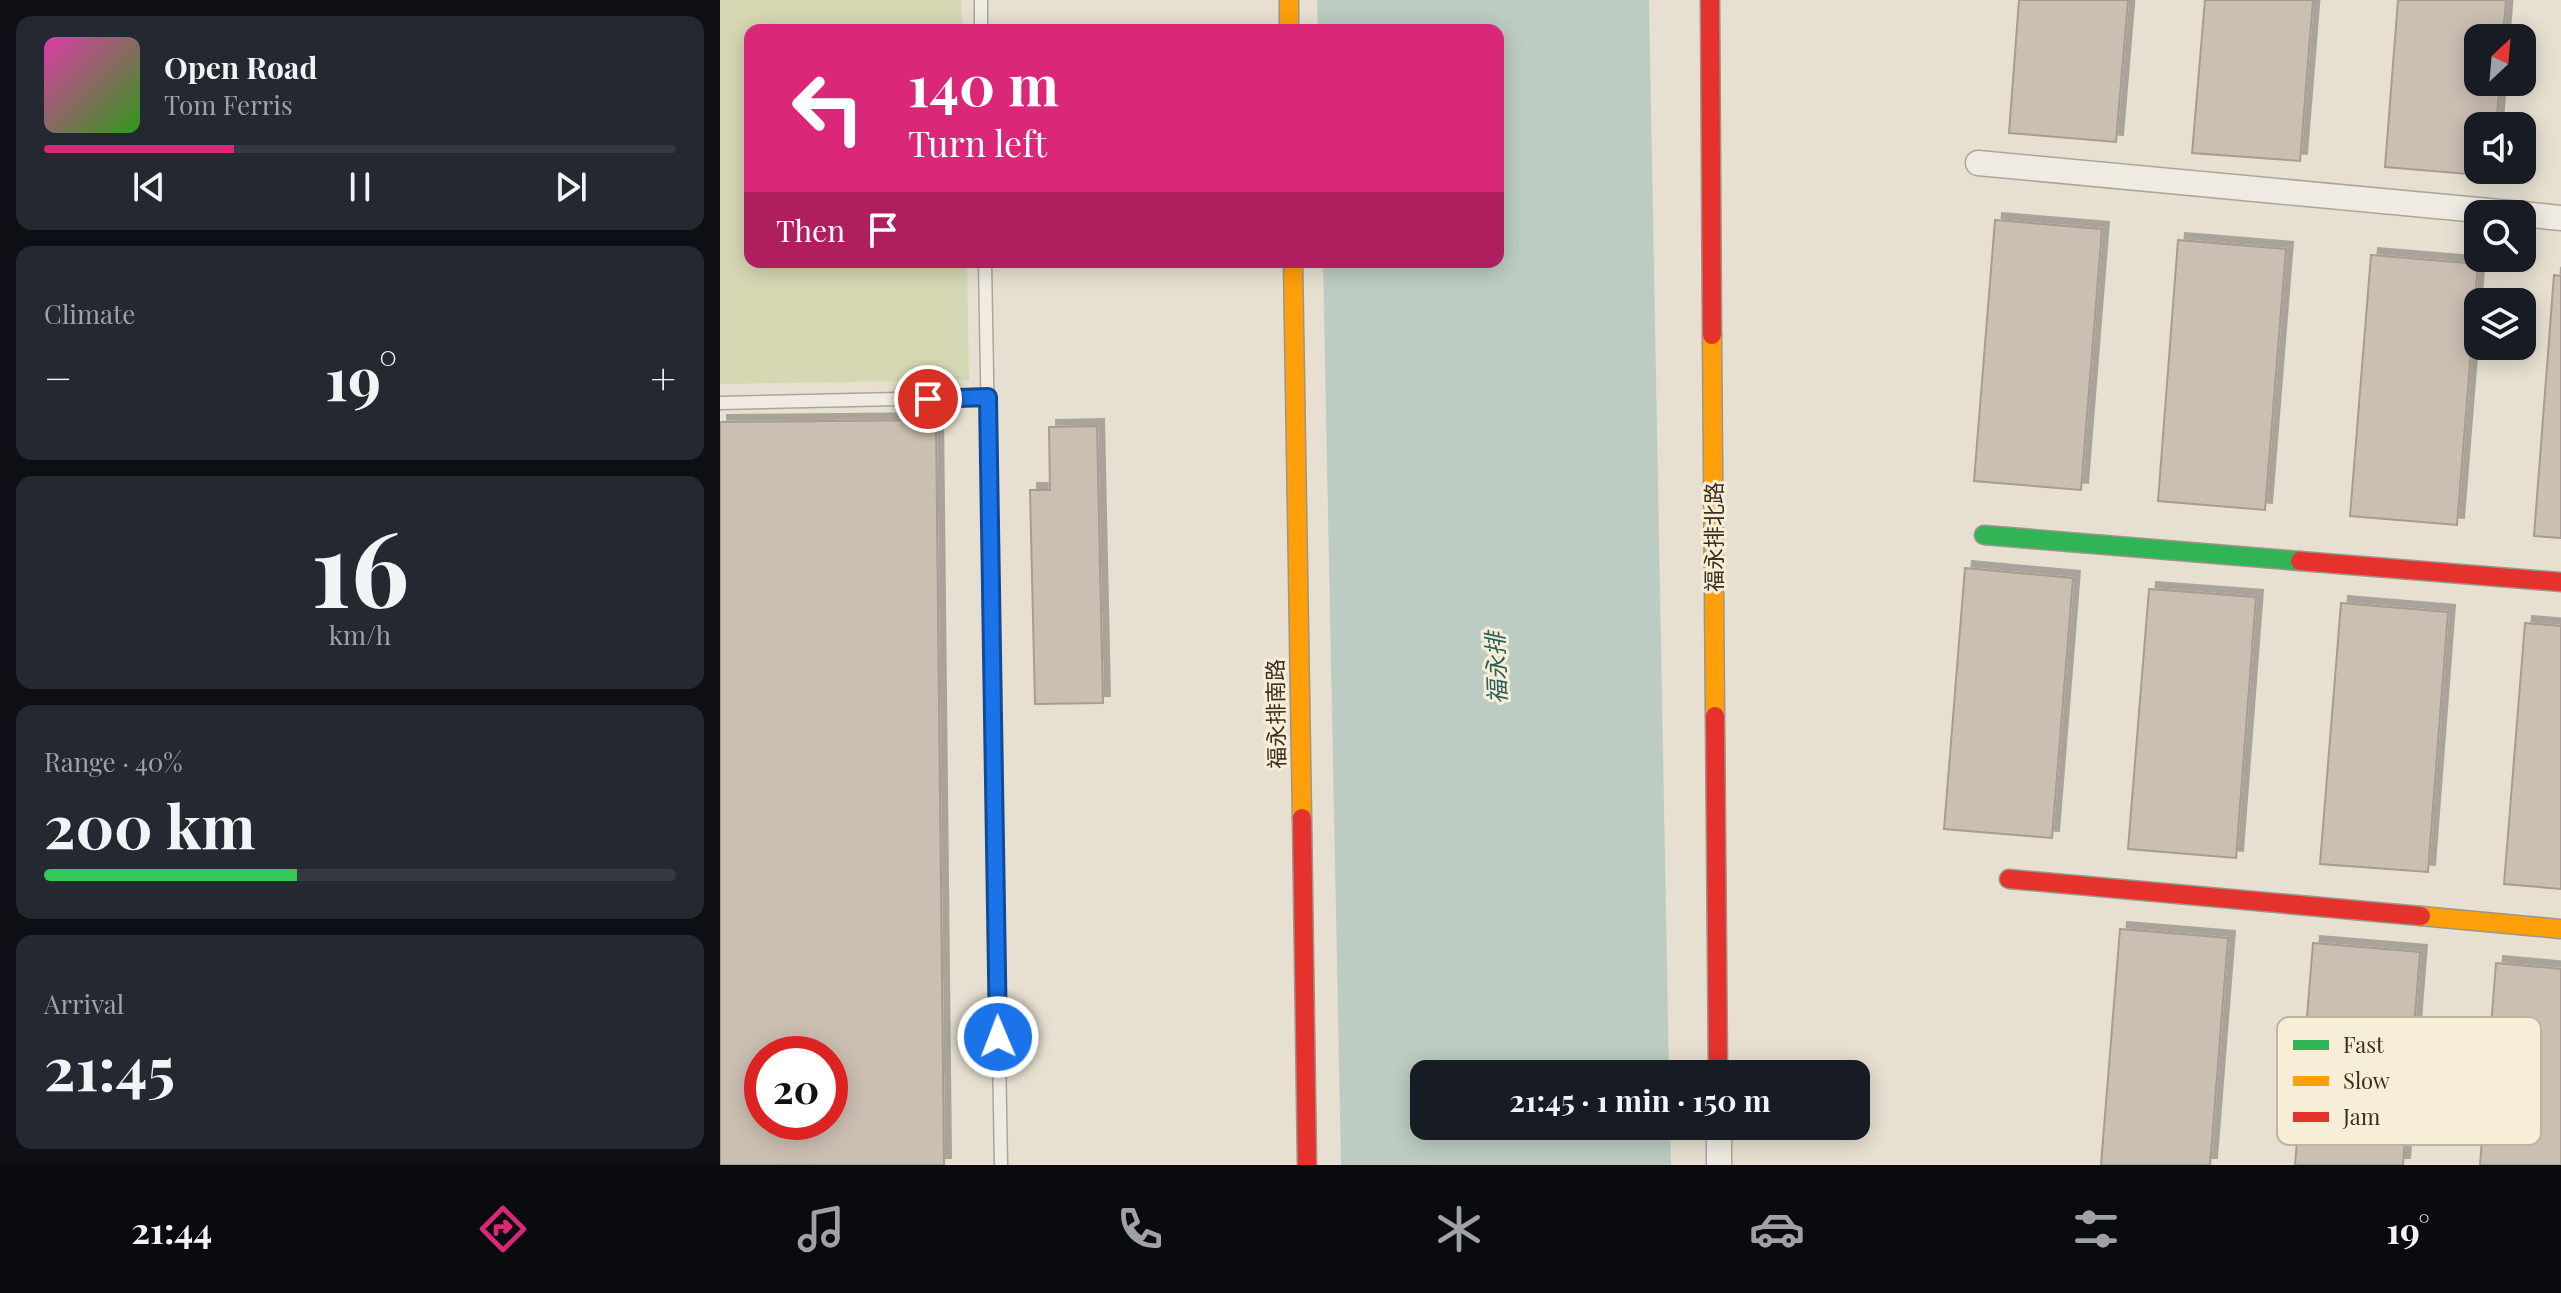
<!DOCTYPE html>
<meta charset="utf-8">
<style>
body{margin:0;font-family:"Playfair Display","Noto Sans SC",serif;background:#242831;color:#f1f3f6;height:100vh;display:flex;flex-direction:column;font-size:30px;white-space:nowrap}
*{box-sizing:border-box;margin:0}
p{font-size:26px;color:#9ea1a6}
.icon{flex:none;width:44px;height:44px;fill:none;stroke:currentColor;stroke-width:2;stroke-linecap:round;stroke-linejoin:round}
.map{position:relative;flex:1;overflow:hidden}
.sheet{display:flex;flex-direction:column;gap:16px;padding:16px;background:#0d0f14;width:720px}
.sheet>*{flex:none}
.guide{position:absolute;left:24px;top:24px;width:760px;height:244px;border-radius:16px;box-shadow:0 4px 20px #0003;background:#db2777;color:#fff;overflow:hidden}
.needle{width:52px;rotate:26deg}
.buttons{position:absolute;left:1744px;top:24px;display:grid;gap:16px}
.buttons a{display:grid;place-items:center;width:72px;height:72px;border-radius:16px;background:#171b24;box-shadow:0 4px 20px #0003;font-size:40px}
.speed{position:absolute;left:24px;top:1036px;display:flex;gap:16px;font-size:40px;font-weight:700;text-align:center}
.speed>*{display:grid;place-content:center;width:104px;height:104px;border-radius:50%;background:#171b24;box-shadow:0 4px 20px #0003;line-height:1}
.speed .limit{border:12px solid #d22;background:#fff;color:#111}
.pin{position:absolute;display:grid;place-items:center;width:68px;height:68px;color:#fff;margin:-34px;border:4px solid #fff;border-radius:50%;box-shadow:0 2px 8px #0007}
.me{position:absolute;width:88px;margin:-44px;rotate:359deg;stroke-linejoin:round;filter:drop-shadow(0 0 6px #0008)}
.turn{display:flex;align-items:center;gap:28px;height:168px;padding:0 32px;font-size:36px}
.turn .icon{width:104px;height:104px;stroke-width:2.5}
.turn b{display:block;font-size:56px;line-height:68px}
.then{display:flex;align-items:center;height:76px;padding:0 32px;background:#0003;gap:16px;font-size:30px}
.big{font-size:60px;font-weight:700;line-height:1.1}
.sheet .tile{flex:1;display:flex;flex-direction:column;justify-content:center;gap:12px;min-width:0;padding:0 28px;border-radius:16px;background:#242831}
.sheet .dial{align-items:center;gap:0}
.dial b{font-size:104px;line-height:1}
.song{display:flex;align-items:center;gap:24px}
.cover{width:96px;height:96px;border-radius:12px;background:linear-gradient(135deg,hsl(320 70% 55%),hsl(110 70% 35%))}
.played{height:8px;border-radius:4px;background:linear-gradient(90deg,#db2777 30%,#363941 30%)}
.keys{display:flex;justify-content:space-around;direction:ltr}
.heat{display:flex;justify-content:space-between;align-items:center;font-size:44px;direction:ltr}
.charge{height:12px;border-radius:6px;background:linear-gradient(90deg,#34c759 40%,#363941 0)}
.trip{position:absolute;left:690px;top:1060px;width:460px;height:80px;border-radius:16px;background:#171b24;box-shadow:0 4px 20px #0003;font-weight:700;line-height:80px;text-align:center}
.menu{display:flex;height:128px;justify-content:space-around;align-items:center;background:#090b0e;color:#9ea1a6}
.menu .icon{width:56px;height:56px}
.menu .on{color:#db2777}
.menu b{font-size:36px;color:#f1f3f6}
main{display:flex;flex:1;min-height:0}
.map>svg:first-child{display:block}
.green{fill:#d6d7b3}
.water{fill:#bcccc2}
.building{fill:#cbbfb2;stroke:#a89c90;stroke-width:2;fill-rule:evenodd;filter:url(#shadow)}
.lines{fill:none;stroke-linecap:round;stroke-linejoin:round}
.lane-casing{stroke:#ada599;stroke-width:15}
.street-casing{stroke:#ada599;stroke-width:27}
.fast-casing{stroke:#9c958a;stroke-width:21}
.slow-casing{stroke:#9c958a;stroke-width:21}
.jam-casing{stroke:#9c958a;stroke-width:21}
.lane{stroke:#efebe3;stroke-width:12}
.street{stroke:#efebe3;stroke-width:24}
.fast{stroke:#30b455;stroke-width:18}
.slow{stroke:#ff9f0a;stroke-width:18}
.jam{stroke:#e5322d;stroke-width:18}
.route-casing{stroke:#114b97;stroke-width:20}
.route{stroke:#1a73e8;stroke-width:14}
.labels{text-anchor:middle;stroke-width:6;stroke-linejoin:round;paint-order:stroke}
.street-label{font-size:22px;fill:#3d2e20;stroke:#f7eed8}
.water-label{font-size:24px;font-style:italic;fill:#2f5d5a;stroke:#f7eed8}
.key{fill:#f7eed8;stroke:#bfb4a1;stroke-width:2}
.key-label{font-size:22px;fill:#3d2e20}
</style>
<main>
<section class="sheet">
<div class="tile">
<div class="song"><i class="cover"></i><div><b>Open Road</b><p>Tom Ferris</p></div></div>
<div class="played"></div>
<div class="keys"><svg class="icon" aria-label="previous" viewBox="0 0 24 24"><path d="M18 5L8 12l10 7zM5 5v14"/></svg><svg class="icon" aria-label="pause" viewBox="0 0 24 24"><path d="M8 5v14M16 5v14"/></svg><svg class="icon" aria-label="next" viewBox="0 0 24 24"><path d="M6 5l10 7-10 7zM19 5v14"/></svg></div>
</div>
<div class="tile"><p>Climate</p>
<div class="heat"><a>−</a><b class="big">19°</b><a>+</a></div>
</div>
<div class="tile dial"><b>16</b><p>km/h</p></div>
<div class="tile"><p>Range · 40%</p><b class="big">200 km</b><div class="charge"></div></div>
<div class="tile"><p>Arrival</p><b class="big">21:45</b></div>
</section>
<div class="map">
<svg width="1841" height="1165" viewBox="0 0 1841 1165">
<defs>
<filter id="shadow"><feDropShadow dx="7" dy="-7" stdDeviation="0" flood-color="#0004"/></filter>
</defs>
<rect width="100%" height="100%" fill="#e7e0d1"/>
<path class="green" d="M0,0H241L242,30H30V262H247L249,380L0,384Z"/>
<path class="water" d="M597,0H929L949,1074H704V1126H950L951,1165H621L603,262H778V30H598Z"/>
<path class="building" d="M1299,0H1408L1396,142L1289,133Z
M1485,0H1593L1580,161L1472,153Z
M1678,0H1786L1783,38H1758V82H1780L1776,126H1758V170H1772V176L1665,167Z
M1275,220L1382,229L1361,490L1254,481Z
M1458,240L1566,249L1545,510L1438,501Z
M1651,255L1758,264L1737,525L1630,516Z
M1834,275L1841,276V538L1814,536Z
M216,420L224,1165H0V422ZM42,1054H110V1122H42Z
M377,426L383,703L315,704L310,490H330L329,427Z
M1245,568L1353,578L1332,838L1224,829Z
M1429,589L1536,597L1516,858L1408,849Z
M1621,603L1728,612L1708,872L1600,864Z
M1805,623L1841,626V889L1784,884Z
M1400,929L1508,938L1490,1165H1381Z
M1593,943L1700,952L1683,1165H1575Z
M1776,963L1841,969V1165H1760Z"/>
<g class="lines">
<g class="lane-casing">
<path id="lane" d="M261,0V30
M265,262L281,1165
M0,403L268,397"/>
</g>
<g class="street-casing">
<path id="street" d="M1258,163L1801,214
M1802,214L1841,218
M999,1126V1165"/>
</g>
<g class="fast-casing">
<path id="fast" d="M1264,535L1580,561"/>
</g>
<g class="slow-casing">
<path id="slow" d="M569,0V30
M573,262L582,818
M992,335L995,716
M1701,916L1841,929"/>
</g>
<g class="jam-casing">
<path id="jam" d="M990,0L992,335
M1580,561L1841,582
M995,716L998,1074
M582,818L587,1165
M1289,879L1701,916"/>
</g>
<use href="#lane" class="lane"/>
<use href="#street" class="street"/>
<use href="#fast" class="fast"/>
<use href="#slow" class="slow"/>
<use href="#jam" class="jam"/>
</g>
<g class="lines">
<g class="route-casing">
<path id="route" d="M208,399L268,397L278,1037"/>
</g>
<use href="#route" class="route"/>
</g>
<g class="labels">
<g class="street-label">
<text transform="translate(994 537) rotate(-90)" y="8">福永排北路</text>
<text transform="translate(556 714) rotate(-91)" y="8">福永排南路</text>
</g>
<g class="water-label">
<text transform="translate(777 668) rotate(-92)" y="8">福永排</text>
</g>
</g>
<rect x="1557" y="1017" width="264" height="128" rx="12" class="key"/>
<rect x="1573" y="1040" width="36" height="10" fill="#30b455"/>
<rect x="1573" y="1076" width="36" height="10" fill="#ff9f0a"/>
<rect x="1573" y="1112" width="36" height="10" fill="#e5322d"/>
<g class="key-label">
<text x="1623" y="1053">Fast</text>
<text x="1623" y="1089">Slow</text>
<text x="1623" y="1125">Jam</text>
</g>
</svg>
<div class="buttons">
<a><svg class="needle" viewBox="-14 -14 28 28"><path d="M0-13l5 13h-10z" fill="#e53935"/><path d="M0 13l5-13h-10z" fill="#9ea1a6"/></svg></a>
<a><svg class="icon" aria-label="sound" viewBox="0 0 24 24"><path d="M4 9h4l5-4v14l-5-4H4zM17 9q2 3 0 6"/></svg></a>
<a><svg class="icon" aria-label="search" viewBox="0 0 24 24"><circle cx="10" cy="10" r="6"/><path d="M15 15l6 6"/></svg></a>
<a><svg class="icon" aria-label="layers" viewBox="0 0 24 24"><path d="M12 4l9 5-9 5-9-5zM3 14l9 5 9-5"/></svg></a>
</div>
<div class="speed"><div class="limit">20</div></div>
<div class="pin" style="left:208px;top:399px;background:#d93025"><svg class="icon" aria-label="arrive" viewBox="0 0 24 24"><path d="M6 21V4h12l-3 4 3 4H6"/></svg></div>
<svg class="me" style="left:278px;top:1037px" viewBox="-20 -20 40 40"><circle r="17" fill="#1a73e8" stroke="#fff" stroke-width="3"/><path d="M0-11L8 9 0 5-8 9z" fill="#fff"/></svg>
<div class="trip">21:45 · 1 min · 150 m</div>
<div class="guide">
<div class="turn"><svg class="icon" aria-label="left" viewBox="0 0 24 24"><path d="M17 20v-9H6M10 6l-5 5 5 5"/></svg><div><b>140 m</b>Turn left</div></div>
<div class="then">Then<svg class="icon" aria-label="arrive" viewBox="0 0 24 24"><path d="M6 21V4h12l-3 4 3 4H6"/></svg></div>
</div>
</div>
</main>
<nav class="menu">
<b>21:44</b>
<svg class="icon on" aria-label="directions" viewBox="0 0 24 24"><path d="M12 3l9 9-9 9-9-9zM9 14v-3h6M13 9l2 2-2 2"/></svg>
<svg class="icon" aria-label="music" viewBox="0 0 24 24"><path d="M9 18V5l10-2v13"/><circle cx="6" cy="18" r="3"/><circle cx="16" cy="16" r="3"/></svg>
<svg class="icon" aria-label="phone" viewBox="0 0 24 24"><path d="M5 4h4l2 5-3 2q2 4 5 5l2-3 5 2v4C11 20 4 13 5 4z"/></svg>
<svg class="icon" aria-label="climate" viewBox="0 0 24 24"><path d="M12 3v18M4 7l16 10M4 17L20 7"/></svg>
<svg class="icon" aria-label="car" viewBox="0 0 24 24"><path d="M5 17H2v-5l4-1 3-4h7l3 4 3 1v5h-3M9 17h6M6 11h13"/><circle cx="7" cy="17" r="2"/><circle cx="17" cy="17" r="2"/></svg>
<svg class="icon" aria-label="filters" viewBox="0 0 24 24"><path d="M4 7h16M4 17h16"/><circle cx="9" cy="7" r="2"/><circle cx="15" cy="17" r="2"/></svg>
<b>19°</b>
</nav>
